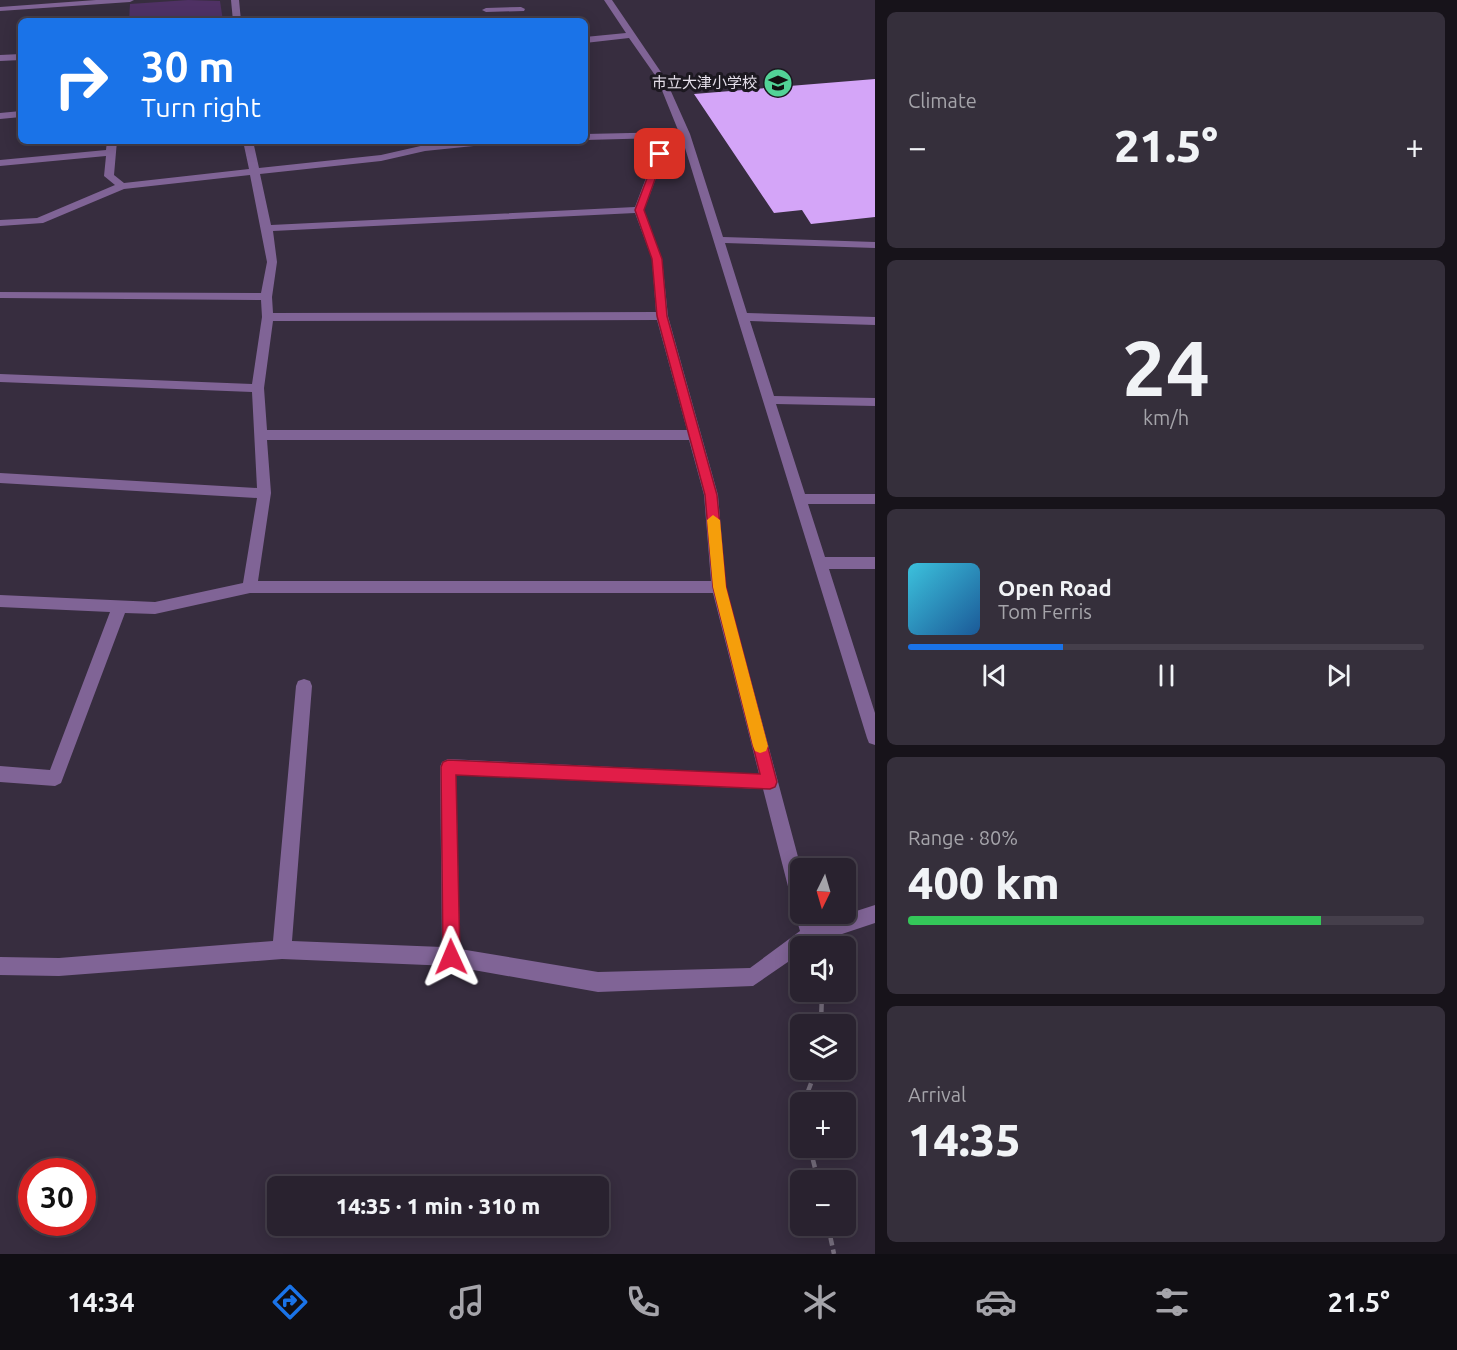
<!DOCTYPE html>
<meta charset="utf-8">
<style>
body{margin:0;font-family:Ubuntu,"Noto Sans JP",sans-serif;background:#352f3b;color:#f1f3f6;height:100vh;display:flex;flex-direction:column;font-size:22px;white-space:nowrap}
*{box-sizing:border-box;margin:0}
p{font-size:20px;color:#a5a4aa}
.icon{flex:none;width:33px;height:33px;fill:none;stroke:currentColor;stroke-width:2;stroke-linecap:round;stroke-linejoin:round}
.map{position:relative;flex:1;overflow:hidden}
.drawer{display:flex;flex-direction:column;gap:12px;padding:12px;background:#17131a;width:582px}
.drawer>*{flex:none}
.banner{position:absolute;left:18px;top:18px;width:570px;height:126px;border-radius:9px;box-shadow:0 3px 15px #0003,0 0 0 2px #453f4b;background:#1a73e8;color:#fff;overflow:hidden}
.needle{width:39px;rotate:185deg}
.tools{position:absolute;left:790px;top:858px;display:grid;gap:12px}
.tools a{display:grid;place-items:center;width:66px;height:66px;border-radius:9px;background:#29222f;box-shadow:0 3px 15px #0003,0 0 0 2px #453f4b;font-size:30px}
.speed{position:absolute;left:18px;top:1158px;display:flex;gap:12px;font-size:30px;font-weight:700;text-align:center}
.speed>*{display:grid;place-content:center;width:78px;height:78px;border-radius:50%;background:#29222f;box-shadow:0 3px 15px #0003,0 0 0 2px #453f4b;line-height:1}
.speed .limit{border:9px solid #d22;background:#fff;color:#111}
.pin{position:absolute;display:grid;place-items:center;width:51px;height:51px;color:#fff;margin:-26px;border-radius:12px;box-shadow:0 3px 9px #0006}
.me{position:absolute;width:66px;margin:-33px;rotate:359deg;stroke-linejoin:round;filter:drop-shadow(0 0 4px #0008)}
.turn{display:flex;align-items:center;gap:21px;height:126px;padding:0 24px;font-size:27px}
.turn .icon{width:78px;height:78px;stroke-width:2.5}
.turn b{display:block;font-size:42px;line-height:51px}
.big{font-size:45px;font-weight:800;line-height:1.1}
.drawer .widget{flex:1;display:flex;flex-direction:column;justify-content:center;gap:9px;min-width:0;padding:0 21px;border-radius:9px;background:#352f3b}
.drawer .dial{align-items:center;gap:0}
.dial b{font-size:78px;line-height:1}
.song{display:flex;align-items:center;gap:18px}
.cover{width:72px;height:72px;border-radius:9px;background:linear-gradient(135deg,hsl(190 70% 55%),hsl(210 70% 35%))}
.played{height:6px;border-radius:3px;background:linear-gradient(90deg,#1a73e8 30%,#453f4b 30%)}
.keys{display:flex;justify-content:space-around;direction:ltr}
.heat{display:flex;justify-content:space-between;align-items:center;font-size:33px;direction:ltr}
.charge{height:9px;border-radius:4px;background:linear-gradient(90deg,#34c759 80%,#453f4b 0)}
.trip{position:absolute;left:267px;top:1176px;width:342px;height:60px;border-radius:9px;background:#29222f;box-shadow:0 3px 15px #0003,0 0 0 2px #453f4b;font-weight:800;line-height:60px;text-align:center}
.tabs{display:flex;height:96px;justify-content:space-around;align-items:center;background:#100e13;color:#a5a4aa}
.tabs .icon{width:42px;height:42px}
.tabs .active{color:#1a73e8}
.tabs b{font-size:27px;color:#f1f3f6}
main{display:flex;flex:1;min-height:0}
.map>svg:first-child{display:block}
.green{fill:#4f3164}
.building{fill:#d4a5f8}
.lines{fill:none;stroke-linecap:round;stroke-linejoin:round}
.path{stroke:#766e7d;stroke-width:4.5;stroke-dasharray:8 4;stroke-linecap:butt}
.minor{fill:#806496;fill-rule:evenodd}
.route{fill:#e11d48;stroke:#92132f;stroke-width:1.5}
.slow{fill:#f59e0b}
.labels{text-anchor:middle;stroke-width:6;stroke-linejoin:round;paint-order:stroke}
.far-poi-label{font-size:15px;fill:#e4dee9;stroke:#1c1820;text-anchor:end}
</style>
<main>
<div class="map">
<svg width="875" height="1254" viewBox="0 0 875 1254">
<rect width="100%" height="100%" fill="#372d3f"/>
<path class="green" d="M188,0L220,1L223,21H129L130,4Z"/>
<path class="building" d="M875,79V217L811,224L802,210L774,213L694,94Z"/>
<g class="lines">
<path class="path" d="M821,1024L822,992
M804,1102L816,1070
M810,1148L818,1180
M828,1226L834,1254"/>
<path class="minor" d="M96,0H134L130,2L0,11V7Z
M231,0H239L241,21H233Z
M604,0H612L665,78L690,134L723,237L875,242V248L725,243L747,313L875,317V325L750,321L774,396L875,398V406L776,404L805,494H875V504H808L825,557H875V569H829L875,713V745L869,743L867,738L681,135L671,138L644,210L662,259L668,316L718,495L726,587L801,868V914H813L816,924L875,905V923L815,943L810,946H801V953L753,986L598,992L451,966L282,959L59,976L0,975V957L59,958L273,941L296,686L298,681L304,679L310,681L312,686L292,941L442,947L440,767L442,762L448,759L759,774L713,593H250L155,614L125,613L61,783L55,786L0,782V766L50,770L110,612L0,607V595L155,602L243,583L257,498L0,483V473L257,488L252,392L0,382V374L252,384L262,317L261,300L0,298V292L261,293L267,262L250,175L124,189L43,223L0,226V220L37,218L115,185L104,176L106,156L0,166V160L106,150L107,141H117L114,175L124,183L249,169L243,141H253L259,168L381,155L425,145L465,141H498L493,144L425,151L381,161L260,174L271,225L635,207L661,138L585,140V134L676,132L680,135L657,78L629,38L585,43V37L626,33ZM635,213L652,259L656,312L273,313L272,297L277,262L273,231ZM657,320L687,430H267L264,388L273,321ZM267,440H689L704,495L711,581H258L271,493ZM456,775L763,789L792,902L797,909L795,914L800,931L750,968L598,972L460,949Z
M521,7L525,9L524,11L486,12L482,10L486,8Z
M21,54V60L0,61V55Z
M21,111V117L0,119V113Z"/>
</g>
<path class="route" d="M657,152L664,154L644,210L662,259L667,316L717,495L726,587L777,782L775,787L770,789L456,775L460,957L457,963L451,966L445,963L443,957L441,767L443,762L448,760L760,774L713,587L705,495L657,316L652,259L635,210Z"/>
<path class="slow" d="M713,515L720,520L726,587L768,746L766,751L760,753L755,751L753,746L713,587L707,520Z"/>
<defs>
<g id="school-disc" transform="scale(1.5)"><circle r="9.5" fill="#52d397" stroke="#1c1820"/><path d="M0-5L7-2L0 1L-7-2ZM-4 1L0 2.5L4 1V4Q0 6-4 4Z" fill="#111"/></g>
</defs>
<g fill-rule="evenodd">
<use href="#school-disc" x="778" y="83"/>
</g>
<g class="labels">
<g class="far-poi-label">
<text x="757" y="88">市立大津小学校</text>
</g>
</g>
</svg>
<div class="tools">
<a><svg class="needle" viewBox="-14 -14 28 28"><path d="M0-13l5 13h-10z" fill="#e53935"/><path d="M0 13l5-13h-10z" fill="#a5a4aa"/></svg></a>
<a><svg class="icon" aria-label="sound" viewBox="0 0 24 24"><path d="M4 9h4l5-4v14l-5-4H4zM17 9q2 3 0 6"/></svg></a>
<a><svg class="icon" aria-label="layers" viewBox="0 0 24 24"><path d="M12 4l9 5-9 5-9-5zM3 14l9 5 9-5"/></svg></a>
<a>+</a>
<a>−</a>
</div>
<div class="speed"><div class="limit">30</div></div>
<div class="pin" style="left:660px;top:154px;background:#d93025"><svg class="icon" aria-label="arrive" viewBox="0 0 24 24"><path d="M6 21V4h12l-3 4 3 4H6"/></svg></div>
<svg class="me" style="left:451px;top:957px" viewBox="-20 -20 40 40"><path d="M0-17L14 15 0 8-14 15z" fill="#e11d48" stroke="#fff" stroke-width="4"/></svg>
<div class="trip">14:35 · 1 min · 310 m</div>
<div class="banner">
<div class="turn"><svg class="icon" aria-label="right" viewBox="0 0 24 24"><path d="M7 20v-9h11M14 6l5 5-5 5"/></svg><div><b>30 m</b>Turn right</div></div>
</div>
</div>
<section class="drawer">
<div class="widget"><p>Climate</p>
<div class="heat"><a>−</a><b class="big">21.5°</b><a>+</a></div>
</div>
<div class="widget dial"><b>24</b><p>km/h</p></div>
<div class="widget">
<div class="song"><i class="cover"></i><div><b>Open Road</b><p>Tom Ferris</p></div></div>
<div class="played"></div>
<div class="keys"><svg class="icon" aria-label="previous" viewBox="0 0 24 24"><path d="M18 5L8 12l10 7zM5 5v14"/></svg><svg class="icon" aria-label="pause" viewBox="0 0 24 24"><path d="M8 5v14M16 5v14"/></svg><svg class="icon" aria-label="next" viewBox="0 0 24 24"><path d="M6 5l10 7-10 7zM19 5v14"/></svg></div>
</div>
<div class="widget"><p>Range · 80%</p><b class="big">400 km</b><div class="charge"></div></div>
<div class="widget"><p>Arrival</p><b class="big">14:35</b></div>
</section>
</main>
<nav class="tabs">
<b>14:34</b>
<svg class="icon active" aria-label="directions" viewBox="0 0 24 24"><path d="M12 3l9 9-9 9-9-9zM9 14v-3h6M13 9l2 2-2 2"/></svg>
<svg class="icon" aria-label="music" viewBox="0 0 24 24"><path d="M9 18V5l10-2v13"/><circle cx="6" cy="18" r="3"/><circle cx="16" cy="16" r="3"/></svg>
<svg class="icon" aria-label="phone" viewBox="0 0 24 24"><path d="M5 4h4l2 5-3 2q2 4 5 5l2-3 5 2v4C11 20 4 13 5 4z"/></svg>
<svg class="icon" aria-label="climate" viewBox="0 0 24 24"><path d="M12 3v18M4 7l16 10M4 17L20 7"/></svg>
<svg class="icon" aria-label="car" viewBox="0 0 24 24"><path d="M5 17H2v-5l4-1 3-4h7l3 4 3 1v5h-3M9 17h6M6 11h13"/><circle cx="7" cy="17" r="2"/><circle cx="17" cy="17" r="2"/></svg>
<svg class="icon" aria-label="filters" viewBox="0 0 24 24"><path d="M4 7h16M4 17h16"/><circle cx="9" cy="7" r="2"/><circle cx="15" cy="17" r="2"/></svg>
<b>21.5°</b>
</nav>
